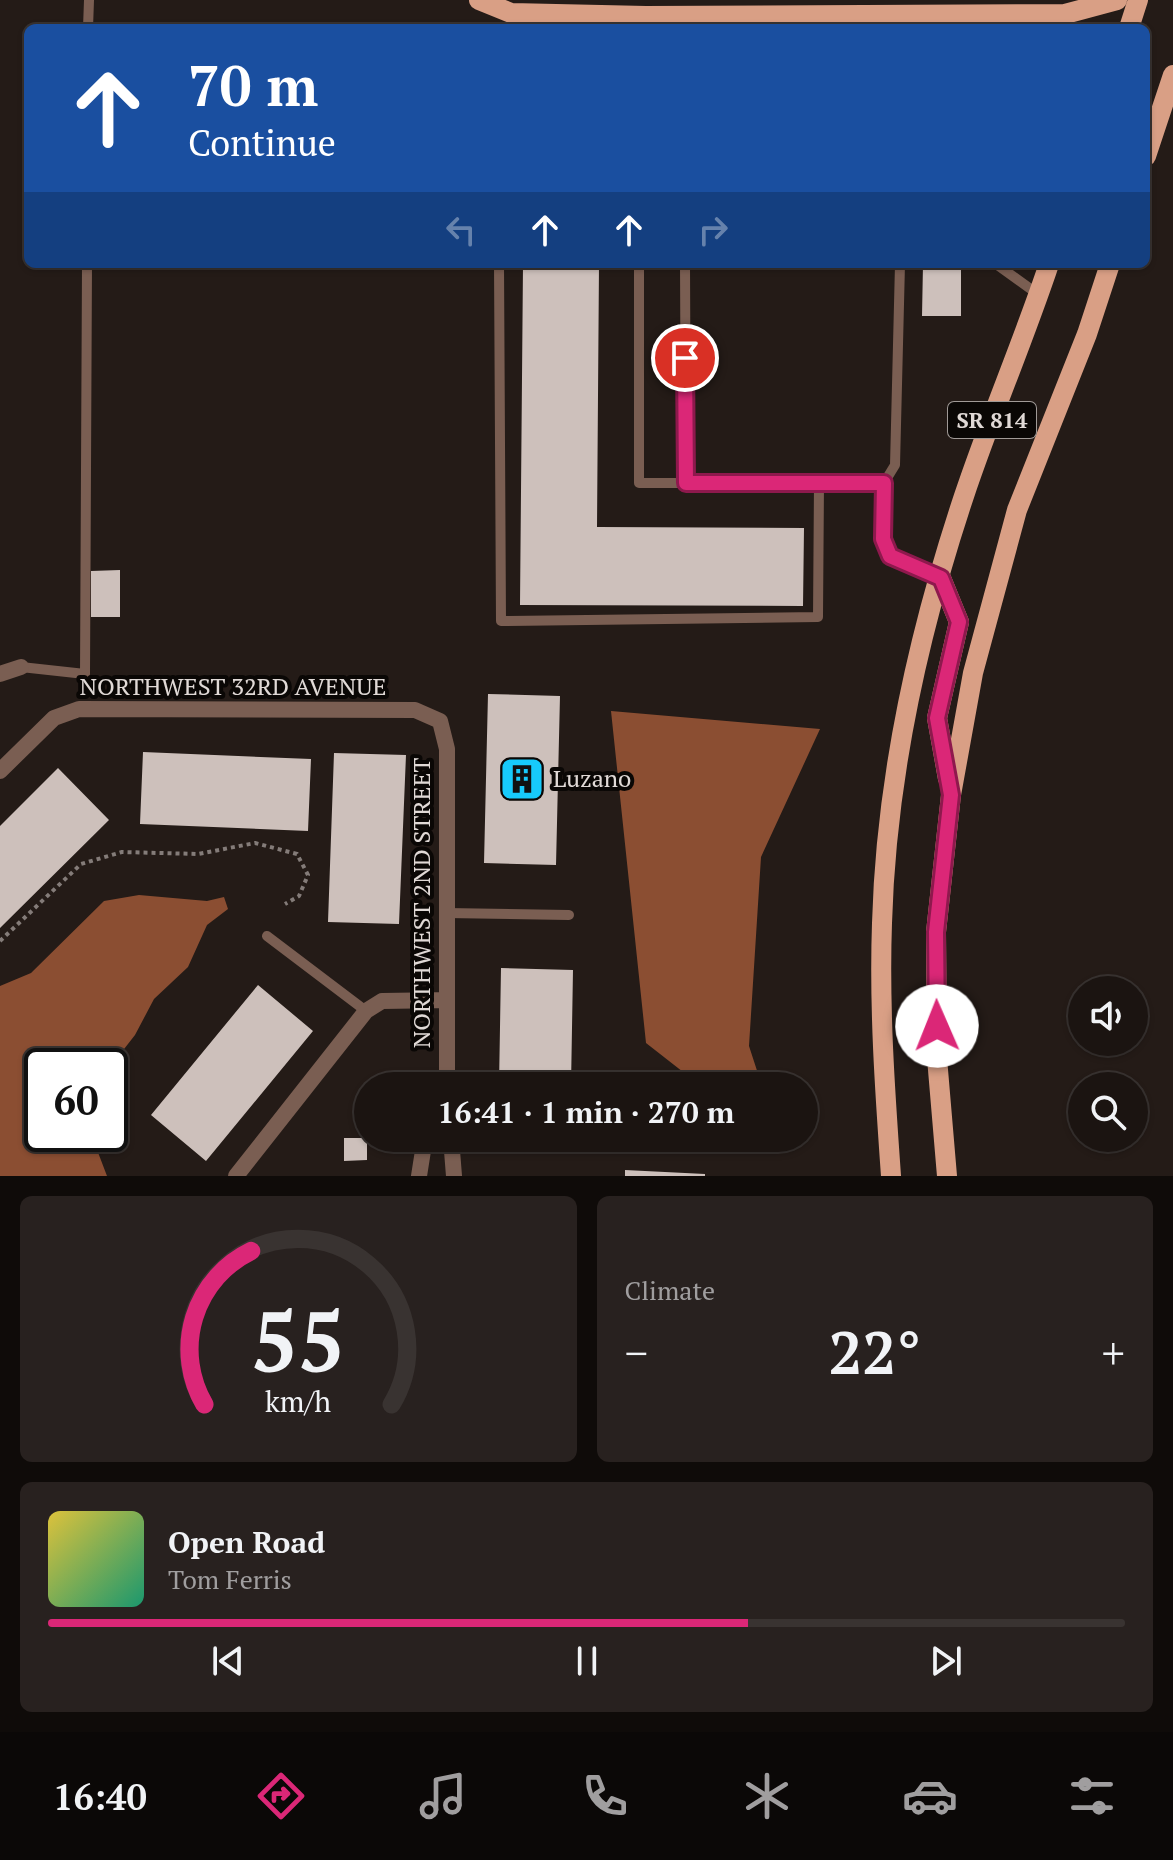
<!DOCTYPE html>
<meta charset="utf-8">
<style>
body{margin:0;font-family:"PT Serif",serif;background:#28211f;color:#f1f3f6;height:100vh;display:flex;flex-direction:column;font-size:30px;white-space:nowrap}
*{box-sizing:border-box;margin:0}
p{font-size:26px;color:#a09e9f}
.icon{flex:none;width:44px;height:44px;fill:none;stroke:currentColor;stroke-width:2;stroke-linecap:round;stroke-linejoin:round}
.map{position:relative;height:1176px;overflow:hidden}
.side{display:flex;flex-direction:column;gap:20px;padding:20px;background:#0f0b09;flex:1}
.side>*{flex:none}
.banner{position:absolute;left:24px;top:24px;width:1126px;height:244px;border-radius:12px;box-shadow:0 2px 6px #0004,0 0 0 2px #393331;background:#1a4fa0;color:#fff;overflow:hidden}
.controls{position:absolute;left:1068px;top:976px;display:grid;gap:16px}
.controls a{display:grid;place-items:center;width:80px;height:80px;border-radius:50%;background:#1b1411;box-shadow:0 2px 6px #0004,0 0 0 2px #393331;font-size:40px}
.speed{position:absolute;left:24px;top:1048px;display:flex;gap:16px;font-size:40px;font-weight:700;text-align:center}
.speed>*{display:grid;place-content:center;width:104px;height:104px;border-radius:50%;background:#1b1411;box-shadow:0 2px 6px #0004,0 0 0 2px #393331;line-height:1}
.speed .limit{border:4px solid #111;border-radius:12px;background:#fff;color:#111}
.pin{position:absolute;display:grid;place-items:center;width:68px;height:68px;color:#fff;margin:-34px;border:4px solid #fff;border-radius:50%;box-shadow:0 2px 8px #0007}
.me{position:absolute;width:88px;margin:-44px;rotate:359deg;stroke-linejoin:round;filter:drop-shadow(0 0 6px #0008)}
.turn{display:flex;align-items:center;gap:28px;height:168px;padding:0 32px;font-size:36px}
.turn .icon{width:104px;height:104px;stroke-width:2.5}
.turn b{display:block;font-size:56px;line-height:68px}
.lanes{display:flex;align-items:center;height:76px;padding:0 32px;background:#0003;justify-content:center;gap:40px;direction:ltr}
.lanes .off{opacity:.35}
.big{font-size:60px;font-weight:700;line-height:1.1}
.side .tile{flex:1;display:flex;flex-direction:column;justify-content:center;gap:12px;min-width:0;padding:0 28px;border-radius:12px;background:#28211f}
.side .dial{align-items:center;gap:0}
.dial svg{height:208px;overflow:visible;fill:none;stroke:#393331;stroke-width:7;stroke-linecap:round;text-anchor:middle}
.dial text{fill:#f1f3f6;stroke:none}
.song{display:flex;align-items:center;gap:24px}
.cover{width:96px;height:96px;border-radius:12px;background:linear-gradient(135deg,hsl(50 70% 55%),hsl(160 70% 35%))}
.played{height:8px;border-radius:4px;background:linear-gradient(90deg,#db2777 65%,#393331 65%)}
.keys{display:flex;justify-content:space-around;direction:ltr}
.heat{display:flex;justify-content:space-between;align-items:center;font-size:44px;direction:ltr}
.side .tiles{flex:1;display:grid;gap:20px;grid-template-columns:1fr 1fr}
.tile:last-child{grid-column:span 2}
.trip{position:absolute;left:354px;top:1072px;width:464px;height:80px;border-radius:40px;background:#1b1411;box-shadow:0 2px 6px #0004,0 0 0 2px #393331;font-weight:700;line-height:80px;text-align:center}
.tab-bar{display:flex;height:128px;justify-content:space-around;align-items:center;background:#0b0807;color:#a09e9f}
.tab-bar .icon{width:56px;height:56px}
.tab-bar .active{color:#db2777}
.tab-bar b{font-size:36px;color:#f1f3f6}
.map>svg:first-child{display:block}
.water{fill:#8b4e32}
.building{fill:#cdc0bb}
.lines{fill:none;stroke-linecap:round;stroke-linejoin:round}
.path{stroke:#847c79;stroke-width:4;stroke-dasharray:4 4;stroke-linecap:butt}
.service{stroke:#7a5e52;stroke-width:10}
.minor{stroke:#7a5e52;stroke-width:16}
.primary{stroke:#d99f85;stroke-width:20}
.route-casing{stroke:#8e194d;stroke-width:20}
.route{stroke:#db2777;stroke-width:14}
.labels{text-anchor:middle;stroke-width:8;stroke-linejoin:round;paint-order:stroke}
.shield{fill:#0a0705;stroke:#a09a97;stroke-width:2}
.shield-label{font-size:22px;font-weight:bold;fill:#e0d9d6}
.street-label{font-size:24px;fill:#e0d9d6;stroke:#0a0705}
.poi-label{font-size:24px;fill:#e0d9d6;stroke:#0a0705;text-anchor:start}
</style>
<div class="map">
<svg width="1173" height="1176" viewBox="0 0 1173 1176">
<rect width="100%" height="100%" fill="#241b17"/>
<path class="water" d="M611,711L820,729L761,857L749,1046L762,1086H701L646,1043Z
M139,895L207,901L224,897L228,909L207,925L188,967L154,999L135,1035L110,1067L42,1066V1134H91L107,1176H0V986L31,973L104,901Z"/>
<path class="building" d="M523,264H599L597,527L804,528L803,606L520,605Z
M923,264H961V316H922Z
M120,570V617H91V571Z
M488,694L560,696L556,865L484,863Z
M143,752L311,759L308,831L140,824Z
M334,753L406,755L399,924L328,922Z
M58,768L109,820L0,928V826Z
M501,968L573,970L571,1086H499Z
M258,985L313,1031L206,1161L151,1115Z
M344,1138H367V1160L344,1161Z
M625,1170L705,1174V1176H625Z"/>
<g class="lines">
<path class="path" d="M0,941L81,864L122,852L198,854L255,843L297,854L308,875L299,896L285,904"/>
<path class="service" d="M88,28L89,0
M499,264L501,621L818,617L819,483
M639,264V483H884L883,539L890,556L939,577
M685,264L686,483
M996,264L1039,295
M884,483L895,465L900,264
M21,667L85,674L87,264
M446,913L569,915
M267,936L366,1011"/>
<path class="minor" d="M0,674L21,667
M0,771L54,718L79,709L415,710L440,721L447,749V1086
M451,1138L454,1176
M236,1176L366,1011L382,1001L446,1000
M419,1176L425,1138"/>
<path class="primary" d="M479,0L511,13L646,16L1065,14L1117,0
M1129,28L1138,0
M1146,156L1173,75
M941,578L959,622L937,718L948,779
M891,1176C885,1092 879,1007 882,923C886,780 919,631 964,496C990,418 1023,342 1049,264
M947,1176L937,1058L936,932L951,795L973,673L1017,510L1087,334L1110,264"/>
</g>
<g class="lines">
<g class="route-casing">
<path id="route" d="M685,358L686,483H884L883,539L890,556L941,578L959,622L937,718L951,795L936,932L937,1026"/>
</g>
<use href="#route" class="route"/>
</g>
<defs>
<g id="building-square" transform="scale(2.3)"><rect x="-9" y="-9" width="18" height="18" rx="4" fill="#17cafb" stroke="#0a0705"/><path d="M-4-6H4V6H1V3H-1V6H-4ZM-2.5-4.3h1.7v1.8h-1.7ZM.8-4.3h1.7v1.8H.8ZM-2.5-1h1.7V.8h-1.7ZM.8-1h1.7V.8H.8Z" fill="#111"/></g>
</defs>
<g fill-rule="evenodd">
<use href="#building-square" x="522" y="779"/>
</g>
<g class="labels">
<rect class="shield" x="948" y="402" width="88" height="36" rx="6"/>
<g class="shield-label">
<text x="992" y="428">SR 814</text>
</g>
<g class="street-label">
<text x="233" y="695">NORTHWEST 32RD AVENUE</text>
<text transform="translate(422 903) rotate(-90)" y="8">NORTHWEST 2ND STREET</text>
</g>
<g class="poi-label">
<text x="553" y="787">Luzano</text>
</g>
</g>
</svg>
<div class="controls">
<a><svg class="icon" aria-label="sound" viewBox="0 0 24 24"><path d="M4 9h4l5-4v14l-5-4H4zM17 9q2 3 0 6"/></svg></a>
<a><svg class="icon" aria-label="search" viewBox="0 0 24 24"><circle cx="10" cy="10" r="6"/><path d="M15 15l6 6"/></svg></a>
</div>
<div class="speed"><div class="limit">60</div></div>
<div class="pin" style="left:685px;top:358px;background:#d93025"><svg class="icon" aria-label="arrive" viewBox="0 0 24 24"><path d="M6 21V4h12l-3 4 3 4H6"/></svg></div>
<svg class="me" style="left:937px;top:1026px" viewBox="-20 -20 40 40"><circle r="19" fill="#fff"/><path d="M0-13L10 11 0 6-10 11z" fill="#db2777"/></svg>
<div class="trip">16:41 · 1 min · 270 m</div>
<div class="banner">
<div class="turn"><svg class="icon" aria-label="ahead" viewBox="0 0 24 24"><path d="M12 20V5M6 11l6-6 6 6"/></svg><div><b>70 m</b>Continue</div></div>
<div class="lanes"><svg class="icon off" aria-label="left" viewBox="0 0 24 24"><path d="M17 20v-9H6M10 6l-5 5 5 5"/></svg><svg class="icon" aria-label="ahead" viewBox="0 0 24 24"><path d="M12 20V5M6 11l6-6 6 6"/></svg><svg class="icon" aria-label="ahead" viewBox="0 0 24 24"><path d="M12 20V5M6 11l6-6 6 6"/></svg><svg class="icon off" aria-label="right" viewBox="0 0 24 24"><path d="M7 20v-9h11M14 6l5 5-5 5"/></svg></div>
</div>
</div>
<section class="side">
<div class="tiles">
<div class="tile dial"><svg viewBox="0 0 100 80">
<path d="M14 69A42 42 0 1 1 86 69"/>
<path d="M14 69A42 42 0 0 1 32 10" stroke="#db2777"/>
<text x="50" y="56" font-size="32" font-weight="700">55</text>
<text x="50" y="72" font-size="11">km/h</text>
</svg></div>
<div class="tile"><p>Climate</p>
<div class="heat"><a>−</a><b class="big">22°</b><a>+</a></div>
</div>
<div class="tile">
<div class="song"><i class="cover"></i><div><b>Open Road</b><p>Tom Ferris</p></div></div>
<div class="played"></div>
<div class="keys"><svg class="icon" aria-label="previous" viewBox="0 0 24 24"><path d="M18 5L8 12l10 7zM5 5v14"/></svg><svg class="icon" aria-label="pause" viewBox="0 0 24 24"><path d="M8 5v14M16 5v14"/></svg><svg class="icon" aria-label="next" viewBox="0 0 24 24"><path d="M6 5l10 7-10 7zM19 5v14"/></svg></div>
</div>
</div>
</section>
<nav class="tab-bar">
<b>16:40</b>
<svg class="icon active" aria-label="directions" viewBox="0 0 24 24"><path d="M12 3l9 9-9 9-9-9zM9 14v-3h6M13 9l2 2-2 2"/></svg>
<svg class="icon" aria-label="music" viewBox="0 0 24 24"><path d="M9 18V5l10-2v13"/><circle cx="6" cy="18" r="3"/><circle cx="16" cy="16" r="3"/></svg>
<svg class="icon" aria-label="phone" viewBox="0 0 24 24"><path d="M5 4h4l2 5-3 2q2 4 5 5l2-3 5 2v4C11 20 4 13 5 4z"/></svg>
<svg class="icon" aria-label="climate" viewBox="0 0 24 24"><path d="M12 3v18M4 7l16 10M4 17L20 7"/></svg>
<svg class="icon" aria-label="car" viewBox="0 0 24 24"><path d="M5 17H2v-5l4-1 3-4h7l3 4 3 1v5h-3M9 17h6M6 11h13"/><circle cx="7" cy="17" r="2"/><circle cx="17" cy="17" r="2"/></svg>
<svg class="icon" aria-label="filters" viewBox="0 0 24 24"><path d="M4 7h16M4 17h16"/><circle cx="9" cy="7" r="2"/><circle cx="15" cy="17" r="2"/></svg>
</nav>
